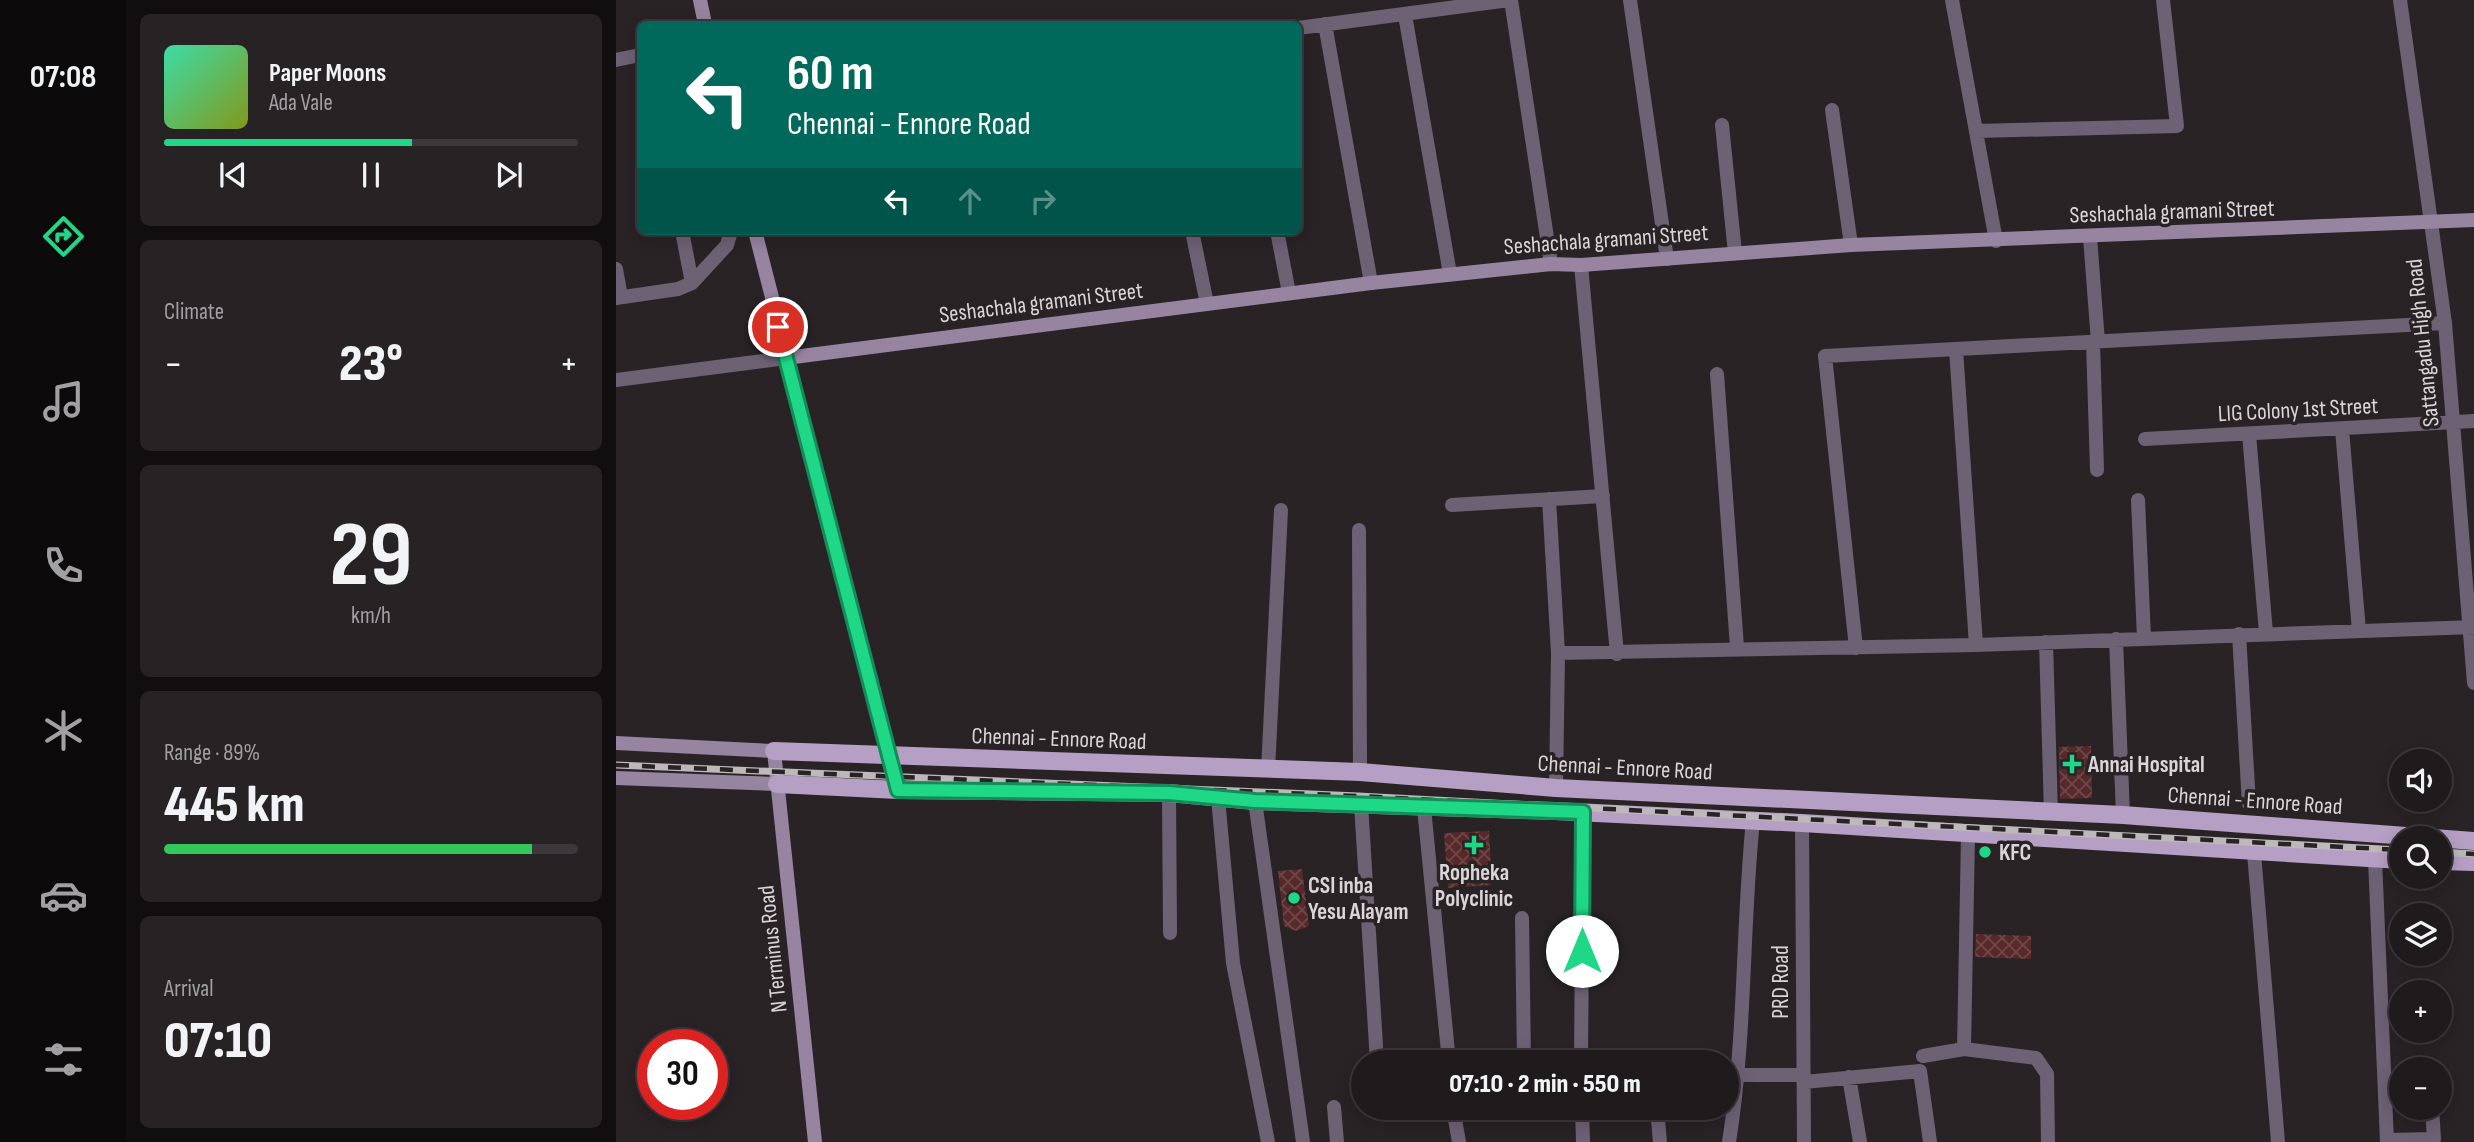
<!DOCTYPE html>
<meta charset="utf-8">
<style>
body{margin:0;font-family:"Sofia Sans Condensed",sans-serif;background:#272325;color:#f1f3f6;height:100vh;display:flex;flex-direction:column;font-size:26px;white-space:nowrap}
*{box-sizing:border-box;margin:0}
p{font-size:23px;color:#a1a1a3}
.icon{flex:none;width:38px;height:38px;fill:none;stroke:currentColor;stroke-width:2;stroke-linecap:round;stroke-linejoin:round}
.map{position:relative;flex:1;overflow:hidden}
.drawer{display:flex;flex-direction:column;gap:14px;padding:14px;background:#110e0f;width:490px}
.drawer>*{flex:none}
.hud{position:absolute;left:21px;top:21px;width:665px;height:214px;border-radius:10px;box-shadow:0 4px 18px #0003,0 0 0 2px #3c383b;background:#00695c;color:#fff;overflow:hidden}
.controls{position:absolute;left:1773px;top:749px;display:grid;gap:14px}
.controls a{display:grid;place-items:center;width:63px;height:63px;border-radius:50%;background:#1f1a1c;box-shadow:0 4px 18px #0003,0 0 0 2px #3c383b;font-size:35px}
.speed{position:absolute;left:21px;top:1029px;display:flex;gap:14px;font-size:35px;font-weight:700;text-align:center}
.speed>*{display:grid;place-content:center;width:91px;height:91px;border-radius:50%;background:#1f1a1c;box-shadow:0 4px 18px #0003,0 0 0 2px #3c383b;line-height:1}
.speed .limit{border:10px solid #d22;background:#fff;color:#111}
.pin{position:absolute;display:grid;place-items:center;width:60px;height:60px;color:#fff;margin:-30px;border:4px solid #fff;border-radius:50%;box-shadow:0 2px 7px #0007}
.me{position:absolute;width:77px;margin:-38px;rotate:0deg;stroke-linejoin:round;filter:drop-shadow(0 0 5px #0008)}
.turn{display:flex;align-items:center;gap:24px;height:147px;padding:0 35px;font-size:32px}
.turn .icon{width:91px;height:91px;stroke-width:2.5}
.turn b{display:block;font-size:49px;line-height:60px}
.lanes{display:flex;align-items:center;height:66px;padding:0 35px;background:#0003;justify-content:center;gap:35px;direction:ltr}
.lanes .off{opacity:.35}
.big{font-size:52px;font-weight:800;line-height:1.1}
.drawer .widget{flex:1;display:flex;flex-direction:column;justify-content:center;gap:10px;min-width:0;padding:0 24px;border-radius:10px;background:#272325}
.drawer .dial{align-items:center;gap:0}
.dial b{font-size:91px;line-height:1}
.song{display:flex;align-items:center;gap:21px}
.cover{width:84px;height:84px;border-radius:10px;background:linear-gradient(135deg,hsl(160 70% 55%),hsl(70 70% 35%))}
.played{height:7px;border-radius:4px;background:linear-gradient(90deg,#1fd887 60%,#3c383b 60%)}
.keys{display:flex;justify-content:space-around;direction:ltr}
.heat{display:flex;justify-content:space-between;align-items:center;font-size:38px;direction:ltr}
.charge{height:10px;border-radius:5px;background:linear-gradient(90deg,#34c759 89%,#3c383b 0)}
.trip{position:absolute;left:735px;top:1050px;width:388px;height:70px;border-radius:35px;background:#1f1a1c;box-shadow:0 4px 18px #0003,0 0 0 2px #3c383b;font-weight:800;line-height:70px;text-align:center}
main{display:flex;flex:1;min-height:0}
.tabs{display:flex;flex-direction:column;width:126px;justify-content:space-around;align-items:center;background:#0c0a0b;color:#a1a1a3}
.tabs .icon{width:49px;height:49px}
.tabs .current{color:#1fd887}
.tabs b{font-size:32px;color:#f1f3f6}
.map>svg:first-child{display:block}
.building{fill:url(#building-cross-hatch)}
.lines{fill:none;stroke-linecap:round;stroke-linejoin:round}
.street{stroke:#6d6274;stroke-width:14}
.secondary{stroke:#9684a1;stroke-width:14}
.primary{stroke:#b69fc4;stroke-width:18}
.rail-casing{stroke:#bdb9bb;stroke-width:7}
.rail{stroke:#292326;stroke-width:4.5;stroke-dasharray:13;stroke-linecap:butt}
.route-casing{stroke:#148c58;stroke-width:18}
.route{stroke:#1fd887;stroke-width:12}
.poi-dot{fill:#1fd887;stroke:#292326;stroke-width:2.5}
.labels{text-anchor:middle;stroke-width:7;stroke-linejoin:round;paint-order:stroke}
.street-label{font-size:23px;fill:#dad6d8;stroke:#292326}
.poi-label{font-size:23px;font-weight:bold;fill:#dad6d8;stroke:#292326;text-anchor:start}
</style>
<main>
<nav class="tabs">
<b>07:08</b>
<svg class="icon current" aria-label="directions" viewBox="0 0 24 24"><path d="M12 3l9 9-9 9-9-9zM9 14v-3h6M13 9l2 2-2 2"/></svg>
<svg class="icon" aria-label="music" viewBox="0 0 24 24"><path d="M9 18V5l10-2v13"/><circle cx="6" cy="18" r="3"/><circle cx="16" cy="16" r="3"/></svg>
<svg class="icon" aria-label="phone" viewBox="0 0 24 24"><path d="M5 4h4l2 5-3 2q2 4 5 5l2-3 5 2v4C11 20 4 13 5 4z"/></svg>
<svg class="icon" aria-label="climate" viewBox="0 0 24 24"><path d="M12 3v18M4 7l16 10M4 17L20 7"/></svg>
<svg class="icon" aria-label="car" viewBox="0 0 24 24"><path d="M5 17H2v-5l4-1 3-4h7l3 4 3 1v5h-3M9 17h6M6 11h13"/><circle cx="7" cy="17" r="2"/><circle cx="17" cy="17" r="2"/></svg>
<svg class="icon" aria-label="filters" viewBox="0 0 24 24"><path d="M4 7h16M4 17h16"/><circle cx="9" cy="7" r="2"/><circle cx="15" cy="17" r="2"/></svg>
</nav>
<section class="drawer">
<div class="widget">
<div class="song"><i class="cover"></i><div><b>Paper Moons</b><p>Ada Vale</p></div></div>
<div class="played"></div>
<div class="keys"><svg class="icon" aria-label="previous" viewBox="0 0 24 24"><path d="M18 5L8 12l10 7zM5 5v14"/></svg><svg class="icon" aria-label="pause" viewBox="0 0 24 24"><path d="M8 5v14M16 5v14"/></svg><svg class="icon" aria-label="next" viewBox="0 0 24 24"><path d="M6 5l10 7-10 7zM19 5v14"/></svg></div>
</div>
<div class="widget"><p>Climate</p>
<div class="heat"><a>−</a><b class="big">23°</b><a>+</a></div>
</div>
<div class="widget dial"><b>29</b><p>km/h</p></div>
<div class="widget"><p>Range · 89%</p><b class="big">445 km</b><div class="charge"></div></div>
<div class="widget"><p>Arrival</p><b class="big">07:10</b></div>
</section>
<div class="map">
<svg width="1858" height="1142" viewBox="0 0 1858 1142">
<defs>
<pattern id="building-cross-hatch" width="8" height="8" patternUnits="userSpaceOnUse" patternTransform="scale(1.75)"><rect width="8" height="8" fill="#58292a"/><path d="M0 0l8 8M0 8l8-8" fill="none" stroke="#6f4748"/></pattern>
</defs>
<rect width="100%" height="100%" fill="#292326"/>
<path class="building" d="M1475,746L1476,798L1444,799L1443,747Z
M873,831L876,885L832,888L828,833Z
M686,869L693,926L680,931L668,926L662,871Z
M1360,934L1415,936V959L1359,957Z"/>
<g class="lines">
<path class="street" d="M895,0L935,264
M1014,0L1051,259
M1336,0L1380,241
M1784,0L1829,323L1858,683
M789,15L834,274
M709,24L755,283
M682,28L893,0
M0,60L24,55
M1216,110L1235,245
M1106,125L1119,253
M1361,131L1561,126L1547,0
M66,231L76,283
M576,231L591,304
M661,231L673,293
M1474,237L1482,342
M965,265L1001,654
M0,269L5,297
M0,298L62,289L76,283L111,245L115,231
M1477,342L1481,470
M1340,349L1360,645
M1101,374L1121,647
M0,380L170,358
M1726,429L1743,631
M1633,434L1650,633
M1529,439L1858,421
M933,499L942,653
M1522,500L1528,638
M836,505L987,496
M743,530L744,772
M1623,634L1633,804
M1500,639L1507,815
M1430,642L1435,813
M1240,648L1209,356L1829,323
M652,770L665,510
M940,788L942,653L1360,645L1858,627
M553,793L554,933
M602,798L617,963L652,1142
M639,801L687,1142
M745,804L761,1062
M808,808L833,1062
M1186,823L1188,1142
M1638,853L1662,1142
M1759,859L1771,1142
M906,918L908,1062
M1348,1049L1352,835
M1307,1056L1348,1049L1420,1058L1431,1074L1432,1142
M965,1062L967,812
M1111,1075H1188
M1233,1077L1244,1142
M1188,1082L1304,1071L1314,1142
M718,1107L721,1142
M837,1108L843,1142
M966,1108L967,1142
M1041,1108L1044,1142
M1771,1140L1818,1139L1816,1108
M1113,1142C1130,1036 1126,927 1137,820"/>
<path class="secondary" d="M84,0L89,24
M139,231L282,790
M170,358L755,283L935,264L965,265L1235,245L1858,220
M0,743L158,751L199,1142
M0,778L161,784"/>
<path class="primary" d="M158,751L744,772L940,788L1507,815L1858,841
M161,784L282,790L553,793L639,801L939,811L1186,823L1785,860
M1824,861L1858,862"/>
<g class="rail-casing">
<path id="rail" d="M0,765L742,796L1785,850
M1824,852L1858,854"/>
</g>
<use href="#rail" class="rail"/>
</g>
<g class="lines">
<g class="route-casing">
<path id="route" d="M162,327L282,790L553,793L639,801L967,812L966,951"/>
</g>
<use href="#route" class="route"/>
</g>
<g class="poi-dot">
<path d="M1452.5 753.5h7v7h7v7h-7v7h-7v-7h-7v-7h7z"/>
<path d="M854.5 834.5h7v7h7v7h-7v7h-7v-7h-7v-7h7z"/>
<circle cx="1369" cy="852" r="7"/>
<circle cx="678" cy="898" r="7"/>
</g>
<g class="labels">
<g class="street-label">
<text transform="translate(1556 211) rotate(-2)" y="8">Seshachala gramani Street</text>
<text transform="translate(990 239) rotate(-4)" y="8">Seshachala gramani Street</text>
<text transform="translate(425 302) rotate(-7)" y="8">Seshachala gramani Street</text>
<text transform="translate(1806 343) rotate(-96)" y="8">Sattangadu High Road</text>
<text transform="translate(1682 409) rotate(-3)" y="8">LIG Colony 1st Street</text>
<text transform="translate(443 738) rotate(2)" y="8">Chennai - Ennore Road</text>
<text transform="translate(1009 767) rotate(3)" y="8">Chennai - Ennore Road</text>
<text transform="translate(1639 800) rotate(4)" y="8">Chennai - Ennore Road</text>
<text transform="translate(156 949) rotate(-96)" y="8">N Terminus Road</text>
<text transform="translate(1164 982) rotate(-90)" y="8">PRD Road</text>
</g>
<g class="poi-label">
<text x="1472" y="772">Annai Hospital</text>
<text x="1383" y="860">KFC</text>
<text x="858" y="880" text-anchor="middle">Ropheka<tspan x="858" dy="26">Polyclinic</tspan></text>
<text x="692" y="893">CSI inba<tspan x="692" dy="26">Yesu Alayam</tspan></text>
</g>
</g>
</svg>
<div class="controls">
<a><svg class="icon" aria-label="sound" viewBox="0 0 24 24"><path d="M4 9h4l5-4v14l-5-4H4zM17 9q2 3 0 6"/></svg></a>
<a><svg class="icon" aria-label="search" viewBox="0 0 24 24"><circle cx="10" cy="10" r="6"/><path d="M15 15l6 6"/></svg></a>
<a><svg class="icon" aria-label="layers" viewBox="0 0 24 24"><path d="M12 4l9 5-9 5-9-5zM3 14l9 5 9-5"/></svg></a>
<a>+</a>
<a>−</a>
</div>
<div class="speed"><div class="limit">30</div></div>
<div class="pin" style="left:162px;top:327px;background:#d93025"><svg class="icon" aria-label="arrive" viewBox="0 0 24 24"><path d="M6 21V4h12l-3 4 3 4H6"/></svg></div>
<svg class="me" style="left:966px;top:951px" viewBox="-20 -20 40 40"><circle r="19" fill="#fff"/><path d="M0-13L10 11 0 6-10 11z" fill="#1fd887"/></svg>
<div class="trip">07:10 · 2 min · 550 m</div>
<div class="hud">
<div class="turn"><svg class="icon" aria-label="left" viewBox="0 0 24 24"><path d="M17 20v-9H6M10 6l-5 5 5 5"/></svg><div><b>60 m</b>Chennai - Ennore Road</div></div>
<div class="lanes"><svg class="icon" aria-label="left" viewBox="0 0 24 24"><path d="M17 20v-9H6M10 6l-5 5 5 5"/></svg><svg class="icon off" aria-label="ahead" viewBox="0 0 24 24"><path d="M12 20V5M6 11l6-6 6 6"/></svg><svg class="icon off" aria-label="right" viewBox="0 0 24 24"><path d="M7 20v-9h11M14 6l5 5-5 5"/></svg></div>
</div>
</div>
</main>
